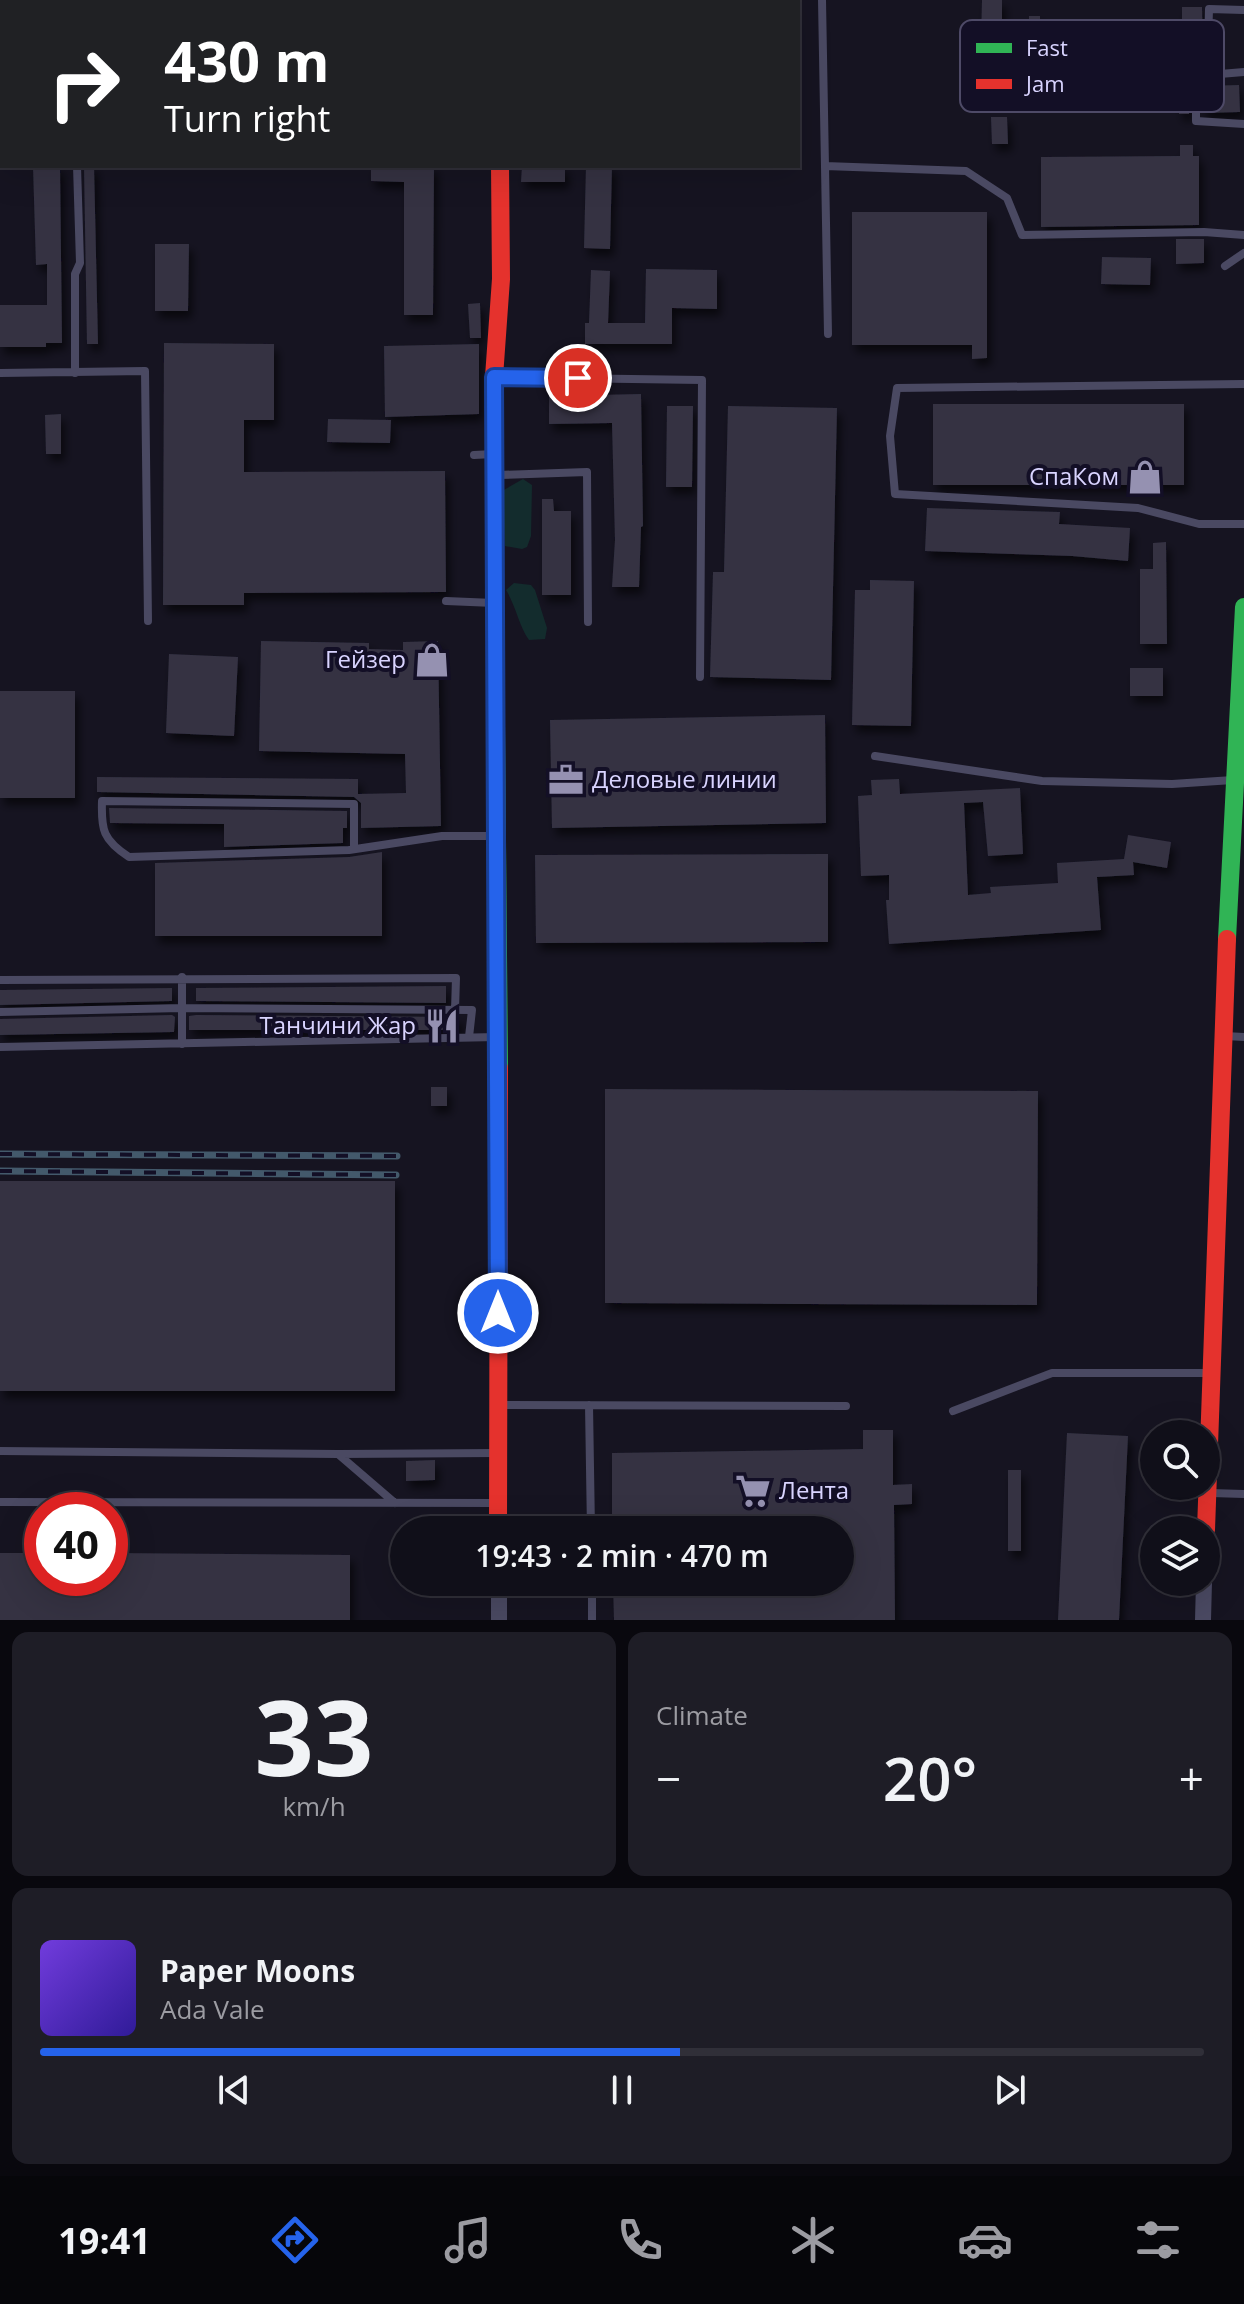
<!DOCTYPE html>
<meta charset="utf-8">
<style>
body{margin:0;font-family:"Open Sans",sans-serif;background:#1e1d26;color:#f1f3f6;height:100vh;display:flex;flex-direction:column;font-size:30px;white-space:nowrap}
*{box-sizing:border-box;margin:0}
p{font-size:26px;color:#9c9ca2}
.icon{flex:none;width:44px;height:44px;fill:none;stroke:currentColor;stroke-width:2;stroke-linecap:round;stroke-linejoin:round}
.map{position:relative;height:1620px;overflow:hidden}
.side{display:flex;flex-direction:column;gap:12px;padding:12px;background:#09080e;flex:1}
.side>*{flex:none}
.top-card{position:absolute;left:0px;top:0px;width:800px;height:168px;box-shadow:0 8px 32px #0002,0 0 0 2px #302f38;background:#202124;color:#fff;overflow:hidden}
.tools{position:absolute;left:1140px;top:1420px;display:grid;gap:16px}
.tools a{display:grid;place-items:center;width:80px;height:80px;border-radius:50%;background:#100f19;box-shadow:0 8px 32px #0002,0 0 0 2px #302f38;font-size:40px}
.speed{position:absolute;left:24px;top:1492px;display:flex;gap:16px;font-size:40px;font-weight:700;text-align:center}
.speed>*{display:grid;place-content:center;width:104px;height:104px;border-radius:50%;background:#100f19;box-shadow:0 8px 32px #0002,0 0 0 2px #302f38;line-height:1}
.speed .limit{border:12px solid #d22;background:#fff;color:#111}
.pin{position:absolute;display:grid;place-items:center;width:68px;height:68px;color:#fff;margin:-34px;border:4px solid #fff;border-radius:50%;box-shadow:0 2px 8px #0007}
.me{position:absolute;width:88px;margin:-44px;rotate:0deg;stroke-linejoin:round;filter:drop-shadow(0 0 6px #0008)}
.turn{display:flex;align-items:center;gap:28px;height:168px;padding:0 32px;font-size:36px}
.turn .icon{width:104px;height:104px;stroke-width:2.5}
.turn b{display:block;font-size:56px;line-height:68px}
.big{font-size:60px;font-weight:600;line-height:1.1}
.side .widget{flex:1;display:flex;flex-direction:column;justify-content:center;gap:12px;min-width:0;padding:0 28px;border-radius:16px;background:#1e1d26}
.side .dial{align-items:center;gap:0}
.dial b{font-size:104px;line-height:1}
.song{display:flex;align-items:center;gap:24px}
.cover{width:96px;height:96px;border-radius:12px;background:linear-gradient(135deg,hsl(260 70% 55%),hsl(250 70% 35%))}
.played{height:8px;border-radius:4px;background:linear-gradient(90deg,#2563eb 55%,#302f38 55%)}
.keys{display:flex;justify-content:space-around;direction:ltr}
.heat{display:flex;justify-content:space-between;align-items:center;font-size:44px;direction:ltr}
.side .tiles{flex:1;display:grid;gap:12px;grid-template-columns:1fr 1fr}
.widget:last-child{grid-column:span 2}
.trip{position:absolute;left:390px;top:1516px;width:464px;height:80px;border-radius:40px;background:#100f19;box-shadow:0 8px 32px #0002,0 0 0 2px #302f38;font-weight:600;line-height:80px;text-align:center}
.menu{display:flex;height:128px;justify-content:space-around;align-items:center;background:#06060a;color:#9c9ca2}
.menu .icon{width:56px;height:56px}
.menu .active{color:#2563eb}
.menu b{font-size:36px;color:#f1f3f6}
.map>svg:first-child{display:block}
.green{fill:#132c2d}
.building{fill:#343243;filter:url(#shadow)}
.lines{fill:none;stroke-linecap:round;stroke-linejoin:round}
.lane{stroke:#4a4962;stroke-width:8}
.street{stroke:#4a4962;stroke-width:16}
.fast{stroke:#30b455;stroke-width:18}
.jam{stroke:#e5322d;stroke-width:18}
.rail-casing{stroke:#43596b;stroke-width:7}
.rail{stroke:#130f26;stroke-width:4;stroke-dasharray:12;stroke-linecap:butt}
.route-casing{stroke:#184099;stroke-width:20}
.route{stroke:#2563eb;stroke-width:14}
.labels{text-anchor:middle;stroke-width:8;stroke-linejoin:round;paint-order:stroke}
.poi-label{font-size:24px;fill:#d9d4ff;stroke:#130f26;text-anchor:end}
.key{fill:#130f26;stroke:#4e4a67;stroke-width:2}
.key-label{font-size:22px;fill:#d9d4ff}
</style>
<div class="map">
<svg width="1244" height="1620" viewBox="0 0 1244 1620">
<defs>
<filter id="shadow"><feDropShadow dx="4" dy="7" stdDeviation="4" flood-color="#0009"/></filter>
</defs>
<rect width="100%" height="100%" fill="#161421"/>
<path class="green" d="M523,479L532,485L531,536L527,547L522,549L505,546L502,491Z
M514,583L531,585L535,590L547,628L545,639L529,640C519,626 516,606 506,590Z"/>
<path class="building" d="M982,0H1002V43H1029V16H1040V34L1146,35V46H1156V66H1054V71L974,70L975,42H981Z
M1182,7H1202L1203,59H1182Z
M1239,85L1240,112L1203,113V86Z
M1189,86V114H1179L1178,87Z
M991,117H1007L1008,144H992Z
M1180,145H1193V156H1199V225L1041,227V157L1180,156Z
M33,166H60L62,343H46V347H0V305H47V264L36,265Z
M84,166H94L98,344H87Z
M371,166H434L433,315H404V182L371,181Z
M522,166H565V182H521Z
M586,166H612L610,249L584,248Z
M852,212H987V358L972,359V345H852Z
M1176,239H1204V263L1176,264Z
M155,244H189L188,311H155Z
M1102,257L1151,258L1150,285L1101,284Z
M646,269L717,270V309L672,308V344H585V323H589L591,270L610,271L608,323H645Z
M480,303L481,338H470L468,304Z
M164,343L274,344V420H244V472L445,471L446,592L244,593V605H163Z
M479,344V414L385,417L384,346Z
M641,394L643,526L641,527L639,587H612L615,540L612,423L549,424V396Z
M933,404H1184V485H933Z
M667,406H693L692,487H666Z
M728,406L837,408L831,680L710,677L713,572H724Z
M61,414V454H46L45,415Z
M328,419L391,420L390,443L327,442Z
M542,499H553L554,511H571V595H542Z
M927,508L1060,512L1059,524L1130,528L1128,561L1072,556L925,551Z
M1166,542L1167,644H1140V569H1153V543Z
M870,580L914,581L911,726L852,725L855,590H870Z
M261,641L369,643V649L403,650V642L438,641L441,826L361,828V803L354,797L97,792V777L358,779V794L406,793L405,754L259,751Z
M169,654L238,657L234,736L166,733Z
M1130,668H1163V696H1130Z
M0,691H75V798H0Z
M825,715L826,823L552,828L550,720Z
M899,779L900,794L1020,788L1023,854L988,856L983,802L964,803L968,895L991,893L990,887L1058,883L1057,863L1124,859L1128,835L1171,842L1167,868L1133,862L1134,875L1097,877L1101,930L889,944L886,900H889V875L861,876L858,796L872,795L871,780Z
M109,808L347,811V828H343V843L224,847V824L110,823Z
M382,852V936H155V863L349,857Z
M828,854V942L536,943L535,855Z
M446,986V1003L196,1001V988Z
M172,988V1001L0,1005V990Z
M172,1015L175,1017L174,1032L0,1035V1019Z
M196,1015L459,1017V1030H189V1016Z
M431,1087H447V1106H431Z
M605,1089L1038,1091L1037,1305L605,1303Z
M0,1181H395V1391H0Z
M863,1430H893V1485L912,1484V1504L894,1505L895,1620H614L613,1582H840V1530H612V1453L863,1449Z
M1067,1433L1128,1436L1119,1620H1058Z
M435,1460V1480L406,1481V1461Z
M1008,1470H1021V1551H1008Z
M0,1553H42V1578H110V1553L350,1555V1620H0Z"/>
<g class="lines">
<path class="lane" d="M465,0V2
M822,0L828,334
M1208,44L1209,9L1244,10
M1244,72L1196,76V121L1244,124
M825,166L966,171L1007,198L1022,235L1204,232L1244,235
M1225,266L1244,253
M0,373L145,371L148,621
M75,373V274L80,263L77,166
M496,377L702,380L700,677
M1244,384L897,388L890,436L895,494L1138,508L1199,524H1244
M474,455L493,454
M499,475L587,472L588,622
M446,601L494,603
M875,756L1042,781L1172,784L1233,780
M354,849V804L102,801C101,830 103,840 129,857L349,850L442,836H496
M0,980L456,978L455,1010
M0,1012L182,1008L472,1010L469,1037
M1225,1036L1244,1037
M182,1044V977
M0,1047L497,1037
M503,1405L846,1406
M589,1405L591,1530
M953,1411L1052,1373H1209
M0,1451L338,1454L395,1503
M339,1454L497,1453
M1211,1493L1244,1494
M0,1502L497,1503
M592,1582V1620"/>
<path class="street" d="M498,0V2
M499,1582V1620
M1203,1620L1204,1582"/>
<path class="fast" d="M494,496L499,1068
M1227,939L1244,607"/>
<path class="jam" d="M494,496V377L501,279L500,166
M498,1530L499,1068
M1206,1530L1227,939"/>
<g class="rail-casing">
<path id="rail" d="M0,1154L397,1156
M0,1171L396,1175"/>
</g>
<use href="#rail" class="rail"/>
</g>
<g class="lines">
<g class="route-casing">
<path id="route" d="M498,1313L494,377L578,378"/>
</g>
<use href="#route" class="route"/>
</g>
<defs>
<g id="shop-bare" transform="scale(2.76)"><path d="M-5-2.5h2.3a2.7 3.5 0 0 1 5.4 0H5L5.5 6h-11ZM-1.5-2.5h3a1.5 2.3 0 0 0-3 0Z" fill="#9591b1" stroke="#130f26" stroke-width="2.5" paint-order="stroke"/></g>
<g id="office-bare" transform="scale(2.76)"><path d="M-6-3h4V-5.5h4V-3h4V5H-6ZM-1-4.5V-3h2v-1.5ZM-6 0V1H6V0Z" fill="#9591b1" stroke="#130f26" stroke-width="2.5" paint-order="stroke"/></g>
<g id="restaurant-bare" transform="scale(2.76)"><path d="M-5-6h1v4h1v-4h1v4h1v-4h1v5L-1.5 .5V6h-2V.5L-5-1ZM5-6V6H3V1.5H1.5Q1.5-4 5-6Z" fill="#9591b1" stroke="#130f26" stroke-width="2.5" paint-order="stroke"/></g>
<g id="supermarket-bare" transform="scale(2.76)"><path d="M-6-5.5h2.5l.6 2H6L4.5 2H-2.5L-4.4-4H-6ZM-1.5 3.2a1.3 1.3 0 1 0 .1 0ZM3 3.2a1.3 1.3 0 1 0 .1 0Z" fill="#9591b1" stroke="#130f26" stroke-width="2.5" paint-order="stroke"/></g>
</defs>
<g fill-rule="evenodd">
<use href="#shop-bare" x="1145" y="477"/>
<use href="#shop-bare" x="432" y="660"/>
<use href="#office-bare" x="566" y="780"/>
<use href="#restaurant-bare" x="442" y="1026"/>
<use href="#supermarket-bare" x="753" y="1491"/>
</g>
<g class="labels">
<g class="poi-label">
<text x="1119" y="485">СпаКом</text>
<text x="406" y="668">Гейзер</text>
<text x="592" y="788" text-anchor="start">Деловые линии</text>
<text x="416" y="1034">Танчини Жар</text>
<text x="779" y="1499" text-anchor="start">Лента</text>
</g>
</g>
<rect x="960" y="20" width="264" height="92" rx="12" class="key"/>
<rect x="976" y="43" width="36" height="10" fill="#30b455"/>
<rect x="976" y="79" width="36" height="10" fill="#e5322d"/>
<g class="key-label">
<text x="1026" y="56">Fast</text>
<text x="1026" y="92">Jam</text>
</g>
</svg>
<div class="tools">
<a><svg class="icon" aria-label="search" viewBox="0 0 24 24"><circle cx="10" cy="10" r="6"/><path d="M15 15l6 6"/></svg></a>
<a><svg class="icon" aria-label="layers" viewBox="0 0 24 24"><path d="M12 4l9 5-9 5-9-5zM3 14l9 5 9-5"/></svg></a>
</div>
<div class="speed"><div class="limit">40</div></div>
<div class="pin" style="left:578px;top:378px;background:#d93025"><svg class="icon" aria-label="arrive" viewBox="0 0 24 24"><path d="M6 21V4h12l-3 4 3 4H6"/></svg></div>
<svg class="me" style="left:498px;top:1313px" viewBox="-20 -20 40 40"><circle r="17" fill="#2563eb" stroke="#fff" stroke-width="3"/><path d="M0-11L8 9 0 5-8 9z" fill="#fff"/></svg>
<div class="trip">19:43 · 2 min · 470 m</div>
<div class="top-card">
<div class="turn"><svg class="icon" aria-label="right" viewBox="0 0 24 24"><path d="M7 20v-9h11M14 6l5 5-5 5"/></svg><div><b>430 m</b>Turn right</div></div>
</div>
</div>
<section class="side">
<div class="tiles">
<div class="widget dial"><b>33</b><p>km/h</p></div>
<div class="widget"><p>Climate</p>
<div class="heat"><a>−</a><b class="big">20°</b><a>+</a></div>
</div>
<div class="widget">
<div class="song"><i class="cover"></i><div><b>Paper Moons</b><p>Ada Vale</p></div></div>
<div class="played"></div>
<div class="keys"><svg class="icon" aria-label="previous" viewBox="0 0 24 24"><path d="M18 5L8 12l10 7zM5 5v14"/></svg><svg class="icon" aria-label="pause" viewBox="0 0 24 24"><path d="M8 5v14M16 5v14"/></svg><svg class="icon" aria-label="next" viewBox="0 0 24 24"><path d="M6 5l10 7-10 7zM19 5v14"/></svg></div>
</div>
</div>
</section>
<nav class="menu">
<b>19:41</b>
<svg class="icon active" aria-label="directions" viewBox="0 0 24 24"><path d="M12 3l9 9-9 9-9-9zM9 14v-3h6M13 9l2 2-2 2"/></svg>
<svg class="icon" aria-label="music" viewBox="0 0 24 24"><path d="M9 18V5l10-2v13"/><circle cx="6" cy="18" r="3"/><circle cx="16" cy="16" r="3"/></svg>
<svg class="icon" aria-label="phone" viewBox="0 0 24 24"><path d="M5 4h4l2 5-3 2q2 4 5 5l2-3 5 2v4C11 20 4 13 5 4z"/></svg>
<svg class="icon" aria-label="climate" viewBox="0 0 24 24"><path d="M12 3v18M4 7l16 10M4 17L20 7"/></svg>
<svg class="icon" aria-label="car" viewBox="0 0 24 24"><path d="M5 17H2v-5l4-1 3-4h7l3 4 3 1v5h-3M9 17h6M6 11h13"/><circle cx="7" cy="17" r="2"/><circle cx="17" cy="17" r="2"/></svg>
<svg class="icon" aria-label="filters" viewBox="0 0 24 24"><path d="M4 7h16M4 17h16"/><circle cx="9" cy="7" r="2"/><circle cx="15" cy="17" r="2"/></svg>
</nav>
